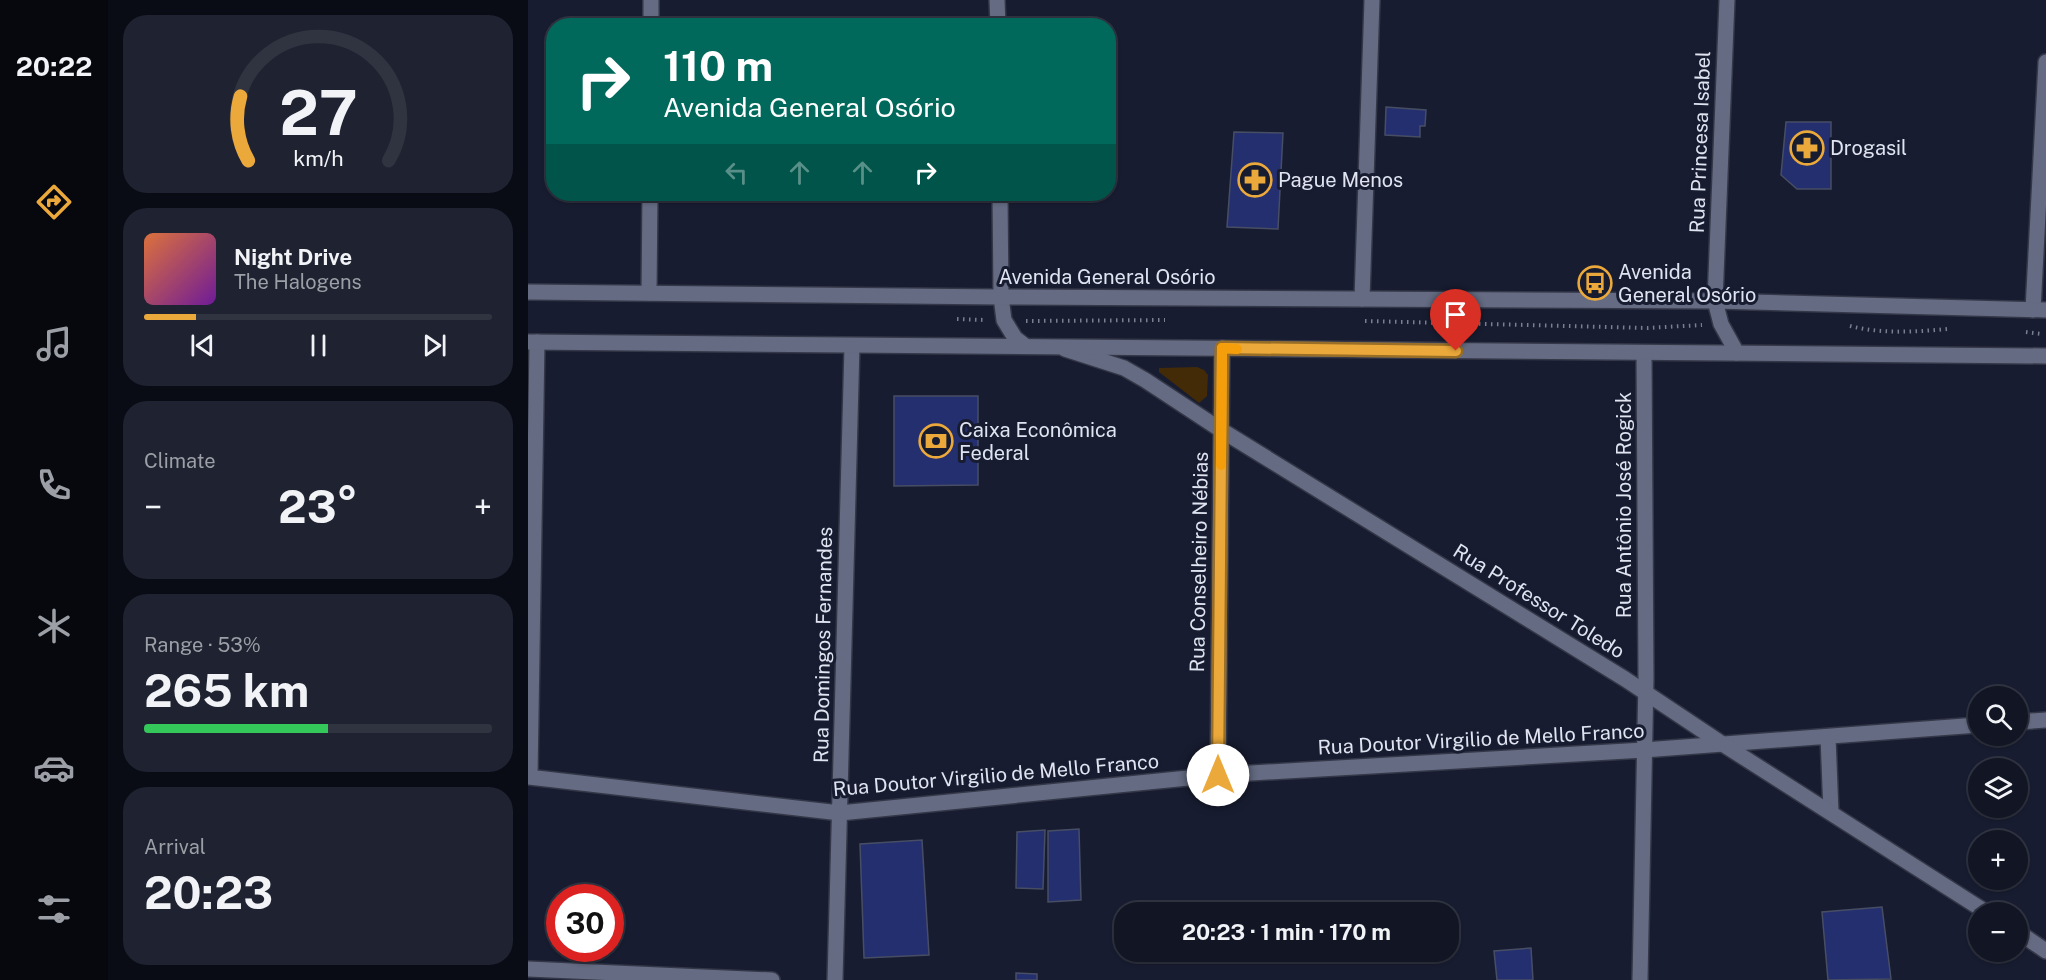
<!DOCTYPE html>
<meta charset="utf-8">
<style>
body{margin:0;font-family:"Public Sans",sans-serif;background:#1e2231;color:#f1f3f6;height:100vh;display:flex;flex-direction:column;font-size:22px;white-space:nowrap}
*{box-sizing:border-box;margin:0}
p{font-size:20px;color:#9c9fa6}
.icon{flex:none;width:33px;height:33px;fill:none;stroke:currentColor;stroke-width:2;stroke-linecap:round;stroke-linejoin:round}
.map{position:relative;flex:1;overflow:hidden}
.side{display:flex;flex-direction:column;gap:15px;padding:15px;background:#090c14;width:420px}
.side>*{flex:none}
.guide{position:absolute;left:18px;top:18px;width:570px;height:183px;border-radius:24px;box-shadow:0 2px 4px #0004,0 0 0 2px #303441;background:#00695c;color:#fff;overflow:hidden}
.buttons{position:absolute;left:1440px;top:686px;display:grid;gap:12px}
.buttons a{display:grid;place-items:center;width:60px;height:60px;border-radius:50%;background:#111524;box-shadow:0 2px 4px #0004,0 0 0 2px #303441;font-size:30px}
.speed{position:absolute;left:18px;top:884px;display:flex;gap:12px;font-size:30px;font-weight:700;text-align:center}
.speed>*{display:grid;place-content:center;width:78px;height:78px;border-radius:50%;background:#111524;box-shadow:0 2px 4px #0004,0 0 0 2px #303441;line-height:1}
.speed .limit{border:9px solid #d22;background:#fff;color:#111}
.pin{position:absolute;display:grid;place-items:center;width:51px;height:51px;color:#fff;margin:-62px -26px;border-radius:50% 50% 50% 0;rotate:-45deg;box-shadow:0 0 6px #0007}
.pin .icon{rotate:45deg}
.me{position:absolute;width:66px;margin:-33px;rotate:0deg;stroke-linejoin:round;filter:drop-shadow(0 0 4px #0008)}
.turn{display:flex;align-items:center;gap:21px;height:126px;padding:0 18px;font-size:27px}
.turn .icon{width:78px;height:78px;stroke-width:2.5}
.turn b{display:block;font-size:42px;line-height:51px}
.lanes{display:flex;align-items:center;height:57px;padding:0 18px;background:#0003;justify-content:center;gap:30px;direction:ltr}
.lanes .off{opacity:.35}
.big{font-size:45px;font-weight:700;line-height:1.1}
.side .tile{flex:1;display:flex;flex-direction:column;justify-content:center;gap:9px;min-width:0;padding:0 21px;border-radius:24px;background:#1e2231}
.side .dial{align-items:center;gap:0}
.dial svg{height:156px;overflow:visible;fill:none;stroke:#303441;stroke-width:7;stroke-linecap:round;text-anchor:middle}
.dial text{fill:#f1f3f6;stroke:none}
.song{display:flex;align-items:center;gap:18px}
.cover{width:72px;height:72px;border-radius:9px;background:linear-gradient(135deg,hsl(20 70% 55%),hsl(280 70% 35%))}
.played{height:6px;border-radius:3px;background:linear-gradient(90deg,#eca93b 15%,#303441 15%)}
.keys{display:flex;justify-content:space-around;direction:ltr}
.heat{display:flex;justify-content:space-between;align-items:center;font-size:33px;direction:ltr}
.charge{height:9px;border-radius:4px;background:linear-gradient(90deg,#34c759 53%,#303441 0)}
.trip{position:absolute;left:586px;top:902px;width:345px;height:60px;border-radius:24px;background:#111524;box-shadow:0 2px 4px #0004,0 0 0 2px #303441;font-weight:700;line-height:60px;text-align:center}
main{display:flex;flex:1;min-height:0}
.menu{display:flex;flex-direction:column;width:108px;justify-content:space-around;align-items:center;background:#07080e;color:#9c9fa6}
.menu .icon{width:42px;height:42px}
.menu .current{color:#eca93b}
.menu b{font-size:27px;color:#f1f3f6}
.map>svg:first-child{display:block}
.green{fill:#422b06}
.building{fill:#242f6f;stroke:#474e64;stroke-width:1.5}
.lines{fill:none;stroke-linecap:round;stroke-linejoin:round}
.minor-casing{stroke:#343747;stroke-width:18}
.tertiary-casing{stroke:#343747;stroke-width:18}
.secondary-casing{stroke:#343747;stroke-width:18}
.path{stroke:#7b7f90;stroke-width:4;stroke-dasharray:1.5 4.5;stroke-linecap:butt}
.minor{stroke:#646b82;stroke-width:15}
.tertiary{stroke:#646b82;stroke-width:15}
.secondary{stroke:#646b82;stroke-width:15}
.route-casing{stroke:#996e26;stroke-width:15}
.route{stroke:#eca93b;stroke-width:10}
.slow{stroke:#f59e0b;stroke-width:10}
.labels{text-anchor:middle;stroke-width:6;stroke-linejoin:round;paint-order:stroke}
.street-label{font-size:20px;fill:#e0e4f1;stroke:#171c30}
.poi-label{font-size:20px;fill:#e0e4f1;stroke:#171c30;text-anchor:start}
</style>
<main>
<nav class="menu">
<b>20:22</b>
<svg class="icon current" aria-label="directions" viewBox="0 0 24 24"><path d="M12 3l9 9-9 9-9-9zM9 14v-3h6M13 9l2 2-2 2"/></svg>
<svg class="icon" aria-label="music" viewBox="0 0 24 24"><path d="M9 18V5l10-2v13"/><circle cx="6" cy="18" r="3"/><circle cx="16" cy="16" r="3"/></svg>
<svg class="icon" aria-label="phone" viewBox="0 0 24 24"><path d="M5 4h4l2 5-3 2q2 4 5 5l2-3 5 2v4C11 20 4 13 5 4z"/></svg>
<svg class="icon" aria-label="climate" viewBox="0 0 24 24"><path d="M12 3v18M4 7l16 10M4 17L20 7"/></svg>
<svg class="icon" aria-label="car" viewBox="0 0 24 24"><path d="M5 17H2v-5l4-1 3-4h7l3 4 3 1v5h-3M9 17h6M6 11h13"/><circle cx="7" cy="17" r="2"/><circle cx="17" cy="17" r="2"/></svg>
<svg class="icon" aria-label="filters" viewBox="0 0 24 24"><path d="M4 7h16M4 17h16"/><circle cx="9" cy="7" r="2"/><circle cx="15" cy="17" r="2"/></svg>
</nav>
<section class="side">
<div class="tile dial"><svg viewBox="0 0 100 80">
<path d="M14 69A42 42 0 1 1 86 69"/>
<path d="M14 69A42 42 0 0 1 10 36" stroke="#eca93b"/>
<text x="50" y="56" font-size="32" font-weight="700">27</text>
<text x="50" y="72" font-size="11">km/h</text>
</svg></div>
<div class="tile">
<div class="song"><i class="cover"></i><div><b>Night Drive</b><p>The Halogens</p></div></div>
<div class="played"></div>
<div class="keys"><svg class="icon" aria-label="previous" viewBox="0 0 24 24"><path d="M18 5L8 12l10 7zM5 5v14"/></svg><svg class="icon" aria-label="pause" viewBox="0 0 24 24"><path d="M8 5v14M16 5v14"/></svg><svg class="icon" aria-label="next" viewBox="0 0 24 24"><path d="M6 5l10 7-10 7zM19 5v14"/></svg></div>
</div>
<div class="tile"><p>Climate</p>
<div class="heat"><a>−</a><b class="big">23°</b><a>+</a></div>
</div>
<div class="tile"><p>Range · 53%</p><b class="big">265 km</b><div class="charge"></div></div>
<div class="tile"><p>Arrival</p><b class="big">20:23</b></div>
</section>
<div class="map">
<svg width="1518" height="980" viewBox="0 0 1518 980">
<rect width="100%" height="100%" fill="#171c30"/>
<path class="green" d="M669,367L676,370L680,375L679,396L671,403L631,372V368Z"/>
<path class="building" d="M858,107L898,110L897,126H892V137L857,135Z
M1258,122H1303V189H1269L1253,175Z
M706,132L755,133L750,229L699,227Z
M366,396H450V485L366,486Z
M551,829L553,900L520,902V831Z
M517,830L515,889L488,888L489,832Z
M394,840L401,955L336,958L332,844Z
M1354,907L1363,979L1300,980L1294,912Z
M1003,948L1005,980H969L966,951Z
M488,973L509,974V980H488Z"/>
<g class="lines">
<g class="minor-casing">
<path id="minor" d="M469,0L470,26
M1199,0L1187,301L1193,324L1209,353
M123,26V0
M472,194L473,297L476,320L487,338L496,345
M121,293L122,194
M834,299L844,0
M1505,310L1518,62
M1490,722L1518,720
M1300,737L1303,812
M690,775L694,348
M0,777L312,813L690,775L1116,750L1450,725
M2,777L9,342
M0,969L244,980
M307,980L324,346
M1112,980L1118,678L1116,353"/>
</g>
<g class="tertiary-casing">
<path id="tertiary" d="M537,349L596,368L617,380L693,430L1097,679L1193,743L1458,912
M1490,932L1518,951"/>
</g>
<g class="secondary-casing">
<path id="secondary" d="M0,292L473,297L1187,301L1518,310
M0,342L1518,356"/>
</g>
<path class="path" d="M429,319L457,320
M498,321L637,320
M837,321L1119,328L1174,325
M1322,326C1354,334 1386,332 1419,329
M1498,332L1514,334"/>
<use href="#minor" class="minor"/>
<use href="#tertiary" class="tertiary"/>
<use href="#secondary" class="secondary"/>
</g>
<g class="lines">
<g class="route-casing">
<path id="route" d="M690,775L694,348L928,351"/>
</g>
<use href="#route" class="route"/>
<path class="slow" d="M693,465L694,348L709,349"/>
</g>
<defs>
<g id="pharmacy-ring" transform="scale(1.725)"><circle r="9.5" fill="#171c30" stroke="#eca93b" stroke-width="1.5"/><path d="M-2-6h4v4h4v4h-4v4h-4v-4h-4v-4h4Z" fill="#eca93b"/></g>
<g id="bus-ring" transform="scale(1.725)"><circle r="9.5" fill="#171c30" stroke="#eca93b" stroke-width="1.5"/><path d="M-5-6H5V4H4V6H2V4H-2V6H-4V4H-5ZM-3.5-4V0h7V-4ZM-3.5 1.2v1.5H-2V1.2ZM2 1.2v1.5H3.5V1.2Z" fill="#eca93b"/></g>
<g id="bank-ring" transform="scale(1.725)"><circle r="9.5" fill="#171c30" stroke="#eca93b" stroke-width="1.5"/><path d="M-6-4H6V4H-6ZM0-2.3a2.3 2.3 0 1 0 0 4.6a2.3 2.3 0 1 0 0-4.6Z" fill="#eca93b"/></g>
</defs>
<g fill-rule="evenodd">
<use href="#pharmacy-ring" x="1279" y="148"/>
<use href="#pharmacy-ring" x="727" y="180"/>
<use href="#bus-ring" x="1067" y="283"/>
<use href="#bank-ring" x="408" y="441"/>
</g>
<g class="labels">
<g class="street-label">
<text transform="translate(1172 142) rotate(-88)" y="7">Rua Princesa Isabel</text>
<text x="579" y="284">Avenida General Osório</text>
<text transform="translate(1096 505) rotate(-90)" y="7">Rua Antônio José Rogick</text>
<text transform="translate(671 562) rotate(-89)" y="7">Rua Conselheiro Nébias</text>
<text transform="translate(1011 601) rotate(32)" y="7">Rua Professor Toledo</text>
<text transform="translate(295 645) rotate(-89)" y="7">Rua Domingos Fernandes</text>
<text transform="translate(953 739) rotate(-3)" y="7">Rua Doutor Virgilio de Mello Franco</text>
<text transform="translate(468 775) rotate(-5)" y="7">Rua Doutor Virgilio de Mello Franco</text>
</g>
<g class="poi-label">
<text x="1302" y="155">Drogasil</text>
<text x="750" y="187">Pague Menos</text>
<text x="1090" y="279">Avenida<tspan x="1090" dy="23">General Osório</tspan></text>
<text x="431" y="437">Caixa Econômica<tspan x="431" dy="23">Federal</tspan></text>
</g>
</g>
</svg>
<div class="buttons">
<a><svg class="icon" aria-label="search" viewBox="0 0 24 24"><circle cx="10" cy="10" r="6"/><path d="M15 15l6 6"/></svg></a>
<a><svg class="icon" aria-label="layers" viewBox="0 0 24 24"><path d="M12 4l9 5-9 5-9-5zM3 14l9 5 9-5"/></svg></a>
<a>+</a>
<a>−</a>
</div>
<div class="speed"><div class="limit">30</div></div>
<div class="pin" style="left:928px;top:351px;background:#d93025"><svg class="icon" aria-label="arrive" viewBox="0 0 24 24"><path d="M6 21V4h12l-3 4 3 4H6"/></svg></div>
<svg class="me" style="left:690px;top:775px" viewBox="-20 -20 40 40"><circle r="19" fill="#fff"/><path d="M0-13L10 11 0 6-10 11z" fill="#eca93b"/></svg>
<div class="trip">20:23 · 1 min · 170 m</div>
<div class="guide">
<div class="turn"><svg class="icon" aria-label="right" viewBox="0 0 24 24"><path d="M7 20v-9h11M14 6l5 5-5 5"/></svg><div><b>110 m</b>Avenida General Osório</div></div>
<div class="lanes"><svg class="icon off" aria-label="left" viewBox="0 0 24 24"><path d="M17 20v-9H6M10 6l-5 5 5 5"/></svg><svg class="icon off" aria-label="ahead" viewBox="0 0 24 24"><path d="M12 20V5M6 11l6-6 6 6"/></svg><svg class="icon off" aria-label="ahead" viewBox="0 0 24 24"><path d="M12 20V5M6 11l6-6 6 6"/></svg><svg class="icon" aria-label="right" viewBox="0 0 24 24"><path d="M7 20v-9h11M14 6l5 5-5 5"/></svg></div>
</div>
</div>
</main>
